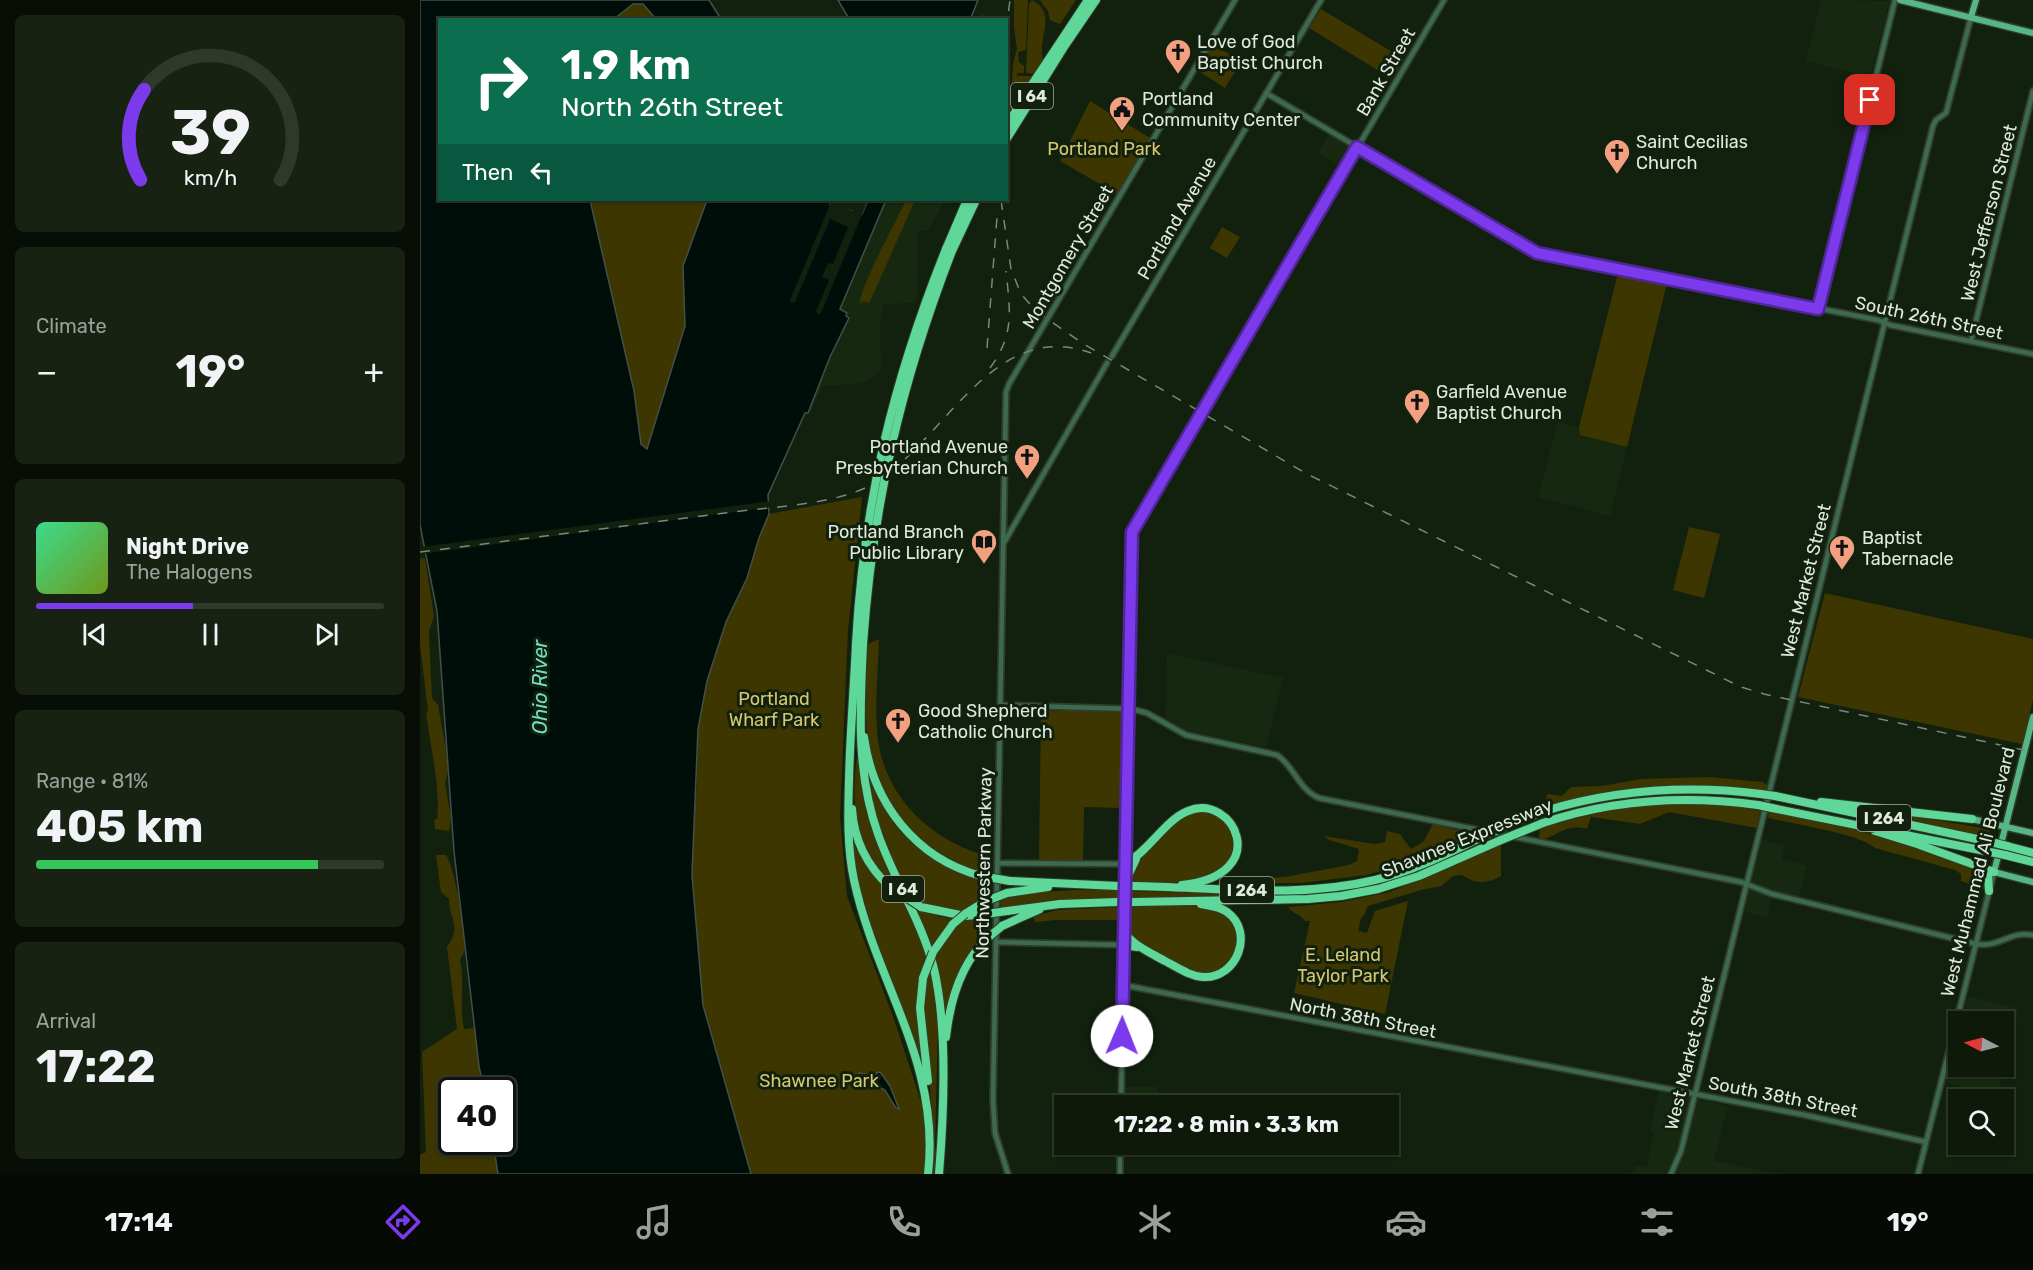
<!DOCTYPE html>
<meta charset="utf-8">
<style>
body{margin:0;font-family:Rubik,sans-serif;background:#172213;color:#f1f3f6;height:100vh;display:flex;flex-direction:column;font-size:22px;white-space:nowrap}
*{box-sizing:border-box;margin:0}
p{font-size:20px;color:#9ba09c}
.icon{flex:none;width:33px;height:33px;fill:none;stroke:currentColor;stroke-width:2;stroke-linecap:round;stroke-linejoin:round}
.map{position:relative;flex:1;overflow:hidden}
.side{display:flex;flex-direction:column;gap:15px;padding:15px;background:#080e06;width:420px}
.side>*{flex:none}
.top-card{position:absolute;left:18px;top:18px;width:570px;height:183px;border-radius:0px;box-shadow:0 2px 4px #0004,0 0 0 2px #2e382b;background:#0b6e4f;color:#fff;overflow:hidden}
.needle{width:39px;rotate:276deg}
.controls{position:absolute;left:1528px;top:1011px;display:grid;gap:12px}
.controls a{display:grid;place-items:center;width:66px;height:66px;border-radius:0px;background:#0e190a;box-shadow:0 2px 4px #0004,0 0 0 2px #2e382b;font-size:30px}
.speed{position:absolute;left:18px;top:1077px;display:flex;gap:12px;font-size:30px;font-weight:700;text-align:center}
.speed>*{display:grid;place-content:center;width:78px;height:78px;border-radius:50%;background:#0e190a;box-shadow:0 2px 4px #0004,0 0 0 2px #2e382b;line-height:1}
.speed .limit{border:3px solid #111;border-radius:9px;background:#fff;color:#111}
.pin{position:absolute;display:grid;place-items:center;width:51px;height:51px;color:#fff;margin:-26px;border-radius:12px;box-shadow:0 3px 9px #0006}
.me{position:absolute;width:66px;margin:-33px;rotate:1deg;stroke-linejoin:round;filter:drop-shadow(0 0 4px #0008)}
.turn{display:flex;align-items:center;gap:21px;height:126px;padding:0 24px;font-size:27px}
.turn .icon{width:78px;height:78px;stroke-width:2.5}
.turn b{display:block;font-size:42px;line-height:51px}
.then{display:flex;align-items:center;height:57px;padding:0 24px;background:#0003;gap:12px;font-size:22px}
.big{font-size:45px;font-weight:700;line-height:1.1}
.side .widget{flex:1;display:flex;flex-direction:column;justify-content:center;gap:9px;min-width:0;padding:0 21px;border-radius:9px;background:#172213}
.side .dial{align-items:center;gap:0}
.dial svg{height:156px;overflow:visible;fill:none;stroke:#2e382b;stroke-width:7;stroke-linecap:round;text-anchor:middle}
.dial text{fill:#f1f3f6;stroke:none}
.song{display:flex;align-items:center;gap:18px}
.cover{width:72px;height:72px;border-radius:9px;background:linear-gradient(135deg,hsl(150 70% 55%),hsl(80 70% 35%))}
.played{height:6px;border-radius:3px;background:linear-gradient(90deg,#7c3aed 45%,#2e382b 45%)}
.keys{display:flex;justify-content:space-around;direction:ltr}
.heat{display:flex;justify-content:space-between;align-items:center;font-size:33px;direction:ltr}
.charge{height:9px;border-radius:4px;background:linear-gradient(90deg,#34c759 81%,#2e382b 0)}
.trip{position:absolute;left:634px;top:1095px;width:345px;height:60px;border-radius:0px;background:#0e190a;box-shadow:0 2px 4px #0004,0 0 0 2px #2e382b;font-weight:700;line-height:60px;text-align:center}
.tab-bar{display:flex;height:96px;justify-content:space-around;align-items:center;background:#060a04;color:#9ba09c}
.tab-bar .icon{width:42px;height:42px}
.tab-bar .selected{color:#7c3aed}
.tab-bar b{font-size:27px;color:#f1f3f6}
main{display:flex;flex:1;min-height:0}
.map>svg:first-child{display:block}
.built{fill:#162910}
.green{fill:#3e3600}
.water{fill:#000e0a;stroke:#435049;stroke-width:1.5}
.pier{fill:#12210e}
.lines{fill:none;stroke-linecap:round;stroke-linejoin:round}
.stream{stroke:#435049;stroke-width:1.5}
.minor-casing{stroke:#2f3d2b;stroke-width:8}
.major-casing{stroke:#2f3d2b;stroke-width:9}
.highway-casing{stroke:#2f3d2b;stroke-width:10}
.minor{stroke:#3d6951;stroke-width:4.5}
.major{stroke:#56b785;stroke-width:6}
.highway{stroke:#5fd799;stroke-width:8}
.rail{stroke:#7b8878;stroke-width:1.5;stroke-dasharray:10 10;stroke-linecap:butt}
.highway-bridge-casing{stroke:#2f3d2b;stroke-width:10;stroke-linecap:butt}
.highway-bridge{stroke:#5fd799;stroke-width:8}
.route-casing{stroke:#51269a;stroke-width:15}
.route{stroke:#7c3aed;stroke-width:10}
.labels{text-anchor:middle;stroke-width:6;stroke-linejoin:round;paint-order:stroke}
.shield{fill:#12210e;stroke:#a2ad9f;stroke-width:1.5}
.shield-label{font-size:16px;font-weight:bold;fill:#dfe9dd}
.poi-label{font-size:18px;fill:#dfe9dd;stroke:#12210e;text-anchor:start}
.street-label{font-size:18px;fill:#dfe9dd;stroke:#12210e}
.park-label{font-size:18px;fill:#d5c870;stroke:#12210e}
.water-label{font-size:20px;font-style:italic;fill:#6fe0c8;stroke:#12210e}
</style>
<main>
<section class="side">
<div class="widget dial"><svg viewBox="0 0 100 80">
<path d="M14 69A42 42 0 1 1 86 69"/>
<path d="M14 69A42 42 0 0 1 16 23" stroke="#7c3aed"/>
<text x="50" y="56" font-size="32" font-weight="700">39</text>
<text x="50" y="72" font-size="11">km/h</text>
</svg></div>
<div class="widget"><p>Climate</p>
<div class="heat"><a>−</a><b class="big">19°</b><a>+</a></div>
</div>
<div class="widget">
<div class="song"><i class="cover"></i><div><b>Night Drive</b><p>The Halogens</p></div></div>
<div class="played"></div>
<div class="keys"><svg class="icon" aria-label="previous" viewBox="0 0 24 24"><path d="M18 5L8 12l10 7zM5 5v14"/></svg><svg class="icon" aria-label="pause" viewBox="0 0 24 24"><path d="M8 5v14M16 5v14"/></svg><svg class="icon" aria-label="next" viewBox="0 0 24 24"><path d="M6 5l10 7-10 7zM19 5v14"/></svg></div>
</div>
<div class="widget"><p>Range · 81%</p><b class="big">405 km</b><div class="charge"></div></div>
<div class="widget"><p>Arrival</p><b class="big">17:22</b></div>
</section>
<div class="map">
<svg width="1613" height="1174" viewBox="0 0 1613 1174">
<rect width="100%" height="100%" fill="#12210e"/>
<path class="built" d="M1401,0L1470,1L1450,77L1386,61Z
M909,134L932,148L921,167L898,153Z
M466,200H526L508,230L499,231L498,235L497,298L495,303L463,304L460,328L461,371L442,383L403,386L390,413H388L410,357L429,318L418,316Z
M1138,422L1159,427L1160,435L1207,447L1190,516L1118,497Z
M747,653L863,678L846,747L766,731L746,718Z
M1342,840L1365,845L1362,859L1387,866L1379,898L1354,891L1347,918L1324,911Z
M1548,996L1599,1009L1577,1095L1526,1083L1539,1032V1066H1584V1022L1542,1021Z
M704,1087H737V1105H713L703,1101Z
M1239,1092L1308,1106L1294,1161L1361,1174H1210L1216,1166L1227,1167L1234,1131L1230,1130Z"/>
<path class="green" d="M178,0H226L238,20H154Z
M594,0H608L606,50L598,52L599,62L604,66V73H597V76H612L590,113L593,64L597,49L594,27Z
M612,0C638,14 617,38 623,59L614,74L606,73L609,4Z
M620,0H656L640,24L630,20L628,11Z
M901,9L984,59L972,79L889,28Z
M794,40L799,43L798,47L817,59L812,67L816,70L805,88L777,70Z
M670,101L730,138L697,194L640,161Z
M164,200H299L265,326L228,449L218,459Z
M486,200H495L453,295L449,303L444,301L440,304C440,286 476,222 486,200Z
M802,227L820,237L807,258L790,248Z
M1198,273L1247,283L1207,447L1160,435L1159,427Z
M442,497L428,630L420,816L427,896L474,1019L514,1142L504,1008L505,988L511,967L518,1021L515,1146L524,1174H331L283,1005L272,875L273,825L277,785L278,729L287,681L306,622L327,578L339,538L349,514Z
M1269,527L1300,534L1284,598L1253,590Z
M0,558L5,559L14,616L9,632L12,698L18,705L26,750L28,771L25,783L31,818L29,831L15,829L14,820L17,819C21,793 10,741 6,714L8,710L0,645Z
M1405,593L1613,639V700L1602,744L1378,697Z
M459,639C458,672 454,708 458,740C466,799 513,842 568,856L561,872C513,855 463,818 451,764C443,727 447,684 446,645Z
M621,711H703L702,808L664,807L663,861H619Z
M444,752C451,785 468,829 499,847C522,860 548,870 572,881L571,896L541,914L515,910L490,899L465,846L453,809Z
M437,756L440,773L482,894C475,887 464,880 459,872C434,837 431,797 437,756Z
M1289,777L1342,782L1347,785V788L1344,791C1300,786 1255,783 1211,788C1182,792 1153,800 1125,807L1127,794L1142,796L1151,787L1182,786L1221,779Z
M1256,801L1304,804L1340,811L1337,828L1249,812L1220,824L1171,817L1167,829C1144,823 1139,837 1119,840L1120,828C1165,814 1210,807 1256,801Z
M779,811C796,814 819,826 815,847C814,854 808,862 806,869L769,883L711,882L714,863L757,822L767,814Z
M1349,811L1419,825L1507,850L1560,873L1564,877L1565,889L1541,881V874L1535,870L1455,848C1442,834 1369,823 1348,818Z
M1469,812L1568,829L1575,839L1468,817Z
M431,822L465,887L487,903L508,957L503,970V1065L442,902L434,867Z
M1013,824L1055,835L1044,842L1001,860L946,875L882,883H834L835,879L865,877L929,865L937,861L939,849L909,840L903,836L955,844L965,842L967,831L980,834L991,849L1003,842Z
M1081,845V876C1068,884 1055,884 1042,875L1033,876L1021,886L1001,890L948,906L943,917L941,918L938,931L947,933L955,911L988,901L965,1014L874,993L890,921H885C880,914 873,914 868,907L922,902L970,892Z
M16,855H26C34,866 48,938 44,952C43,955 41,957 40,960C45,981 39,1006 44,1029L55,1028L64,1090H32V1142H73L78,1174H0V1155L6,1152L2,1052L37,1029L27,947C42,926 29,919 29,899L21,892Z
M655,890H700V899L581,909V899L610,893Z
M711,891L805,894L804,898L710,899Z
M495,907L521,917L534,919L511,950Z
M700,907V920H637L615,922L613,916L638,910Z
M709,907C734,907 769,902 792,909C839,922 814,987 773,973C753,966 727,948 709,936Z
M571,916L570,933L553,952L525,1026L514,959L527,937L544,920Z"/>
<path class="water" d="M0,0H289L301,19H236L223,4H213L194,19L20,20V200H170L214,391L221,444L227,449L265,326L263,266L287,200H412L410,205L442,214L448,200H466L420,309L427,313L426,316L429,318L410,357L388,413H385L348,495L349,514L339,538L327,578L306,622L287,681L278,729L272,875L283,1005L331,1174H78L73,1142H82V1090H64L59,1066L34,851L17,611L0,525Z
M418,0H558L550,20L429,19Z
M460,1072L470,1086L479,1109L476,1108L465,1090L437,1075L439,1073L450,1075Z"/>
<path class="pier" d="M412,200H415L413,203L432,211L434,209L441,212L448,200L401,313L398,315L396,311L409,280L402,277L408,263L413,264L428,227L410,219L375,302L371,303L370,300Z
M352,501V507L2,554L1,547Z"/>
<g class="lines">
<path class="stream" d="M560,20L562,16"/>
<g class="minor-casing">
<path id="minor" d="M846,93L1117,253L1458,320L1470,325L1613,354
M1398,309L1475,0
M1551,341L1613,91
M692,356L901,0
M585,541L687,363
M580,705L712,709L727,713L766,735L857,755C874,766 879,790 899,798L1321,882L1352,894L1556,944C1580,948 1591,930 1613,935
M577,863L705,864
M705,878L712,532L1024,0
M576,942L704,945
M703,985L1385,1115L1506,1142
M701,1106L705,886
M588,1174L575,1133L573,1100L586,392L589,384L815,0
M700,1174V1144
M1251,1174L1261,1151L1513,126L1516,120L1526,113L1551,17
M1498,1174L1574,872"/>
</g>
<g class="major-casing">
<path id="major" d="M1480,0L1613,33
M1551,17L1556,0
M1613,717L1574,872L1613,882
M1552,819L1613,833"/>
</g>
<g class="highway-casing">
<path id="highway" d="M586,127L611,86L668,0
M586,140L644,47L676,0
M526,249L547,200
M532,251L556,200
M436,643C434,689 430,734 429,780C428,814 427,847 434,880C456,983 521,1063 508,1174
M443,644C440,708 436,773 458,834C474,880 502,921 514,969C528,1029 524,1112 519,1174
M444,737C453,803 495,858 561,876
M1355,796L1571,842
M1401,802L1552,819
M1352,808L1570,852
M432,809C434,840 448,867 470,887
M1125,811C1197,789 1268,785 1341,794
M1123,823C1194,799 1264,795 1338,805
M1455,831L1497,844L1574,872
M1587,846L1613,853
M1585,855L1613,862
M705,864C729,851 745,820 768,811C813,792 855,875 762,885
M1561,871L1568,876L1569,891
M590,881L698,886
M705,882L716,859
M713,886C793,887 876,899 955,880C993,871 1027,854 1062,837
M587,893L628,887
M713,902L888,899L921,896L958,889L999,876L1081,840
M501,907L545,916L566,914
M587,911L640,904L697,902
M545,914L566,901
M582,926L620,909
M704,932C714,946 731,953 745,961C757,967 769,976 783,977C817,979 835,932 807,912C799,906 790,906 781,904
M704,945L717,947
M513,952L533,924
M503,978L500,1008L508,1081
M526,1037C530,1001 541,962 569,937"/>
</g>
<use href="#minor" class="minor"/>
<use href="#major" class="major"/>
<use href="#highway" class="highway"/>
<path class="rail" d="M586,31L590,0
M581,200L591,269L601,294L616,311L662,343L887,474L1321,687L1344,694L1613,752
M567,348L577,217
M570,368C595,334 590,310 586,271
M0,552C102,539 204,526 305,513C348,507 415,505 451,485C524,444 571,317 671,353"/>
<g class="highway-bridge-casing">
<path id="highway-bridge" d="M436,643C444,501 473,381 526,249
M443,644C453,503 481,383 532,251
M1341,794L1355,796
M1338,805L1352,808
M1062,837L1095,822L1125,811
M1081,840L1123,823
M1571,842L1587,846
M1570,852L1585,855
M561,876L590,881
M698,886H713
M470,887L501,907
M566,901L587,893
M697,902H713
M566,914L587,911
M533,924L545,914
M569,937L582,926
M503,978L513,952"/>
</g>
<use href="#highway-bridge" class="highway-bridge"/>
</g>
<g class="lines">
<g class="route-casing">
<path id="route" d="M702,1036L712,532L937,147L1117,253L1398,309L1450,100"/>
</g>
<use href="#route" class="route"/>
</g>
<defs>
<g id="church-pin" transform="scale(1.35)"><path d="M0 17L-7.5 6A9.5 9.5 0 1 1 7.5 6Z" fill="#f2a07f" stroke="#12210e"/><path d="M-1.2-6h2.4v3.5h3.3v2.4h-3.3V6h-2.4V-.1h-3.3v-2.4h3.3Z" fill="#111"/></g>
<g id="civic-pin" transform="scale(1.35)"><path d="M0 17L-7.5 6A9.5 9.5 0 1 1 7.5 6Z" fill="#f2a07f" stroke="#12210e"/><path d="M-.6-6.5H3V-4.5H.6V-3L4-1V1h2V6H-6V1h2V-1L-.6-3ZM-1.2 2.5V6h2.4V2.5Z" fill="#111"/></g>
<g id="library-pin" transform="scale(1.35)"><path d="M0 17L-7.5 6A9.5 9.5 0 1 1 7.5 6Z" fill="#f2a07f" stroke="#12210e"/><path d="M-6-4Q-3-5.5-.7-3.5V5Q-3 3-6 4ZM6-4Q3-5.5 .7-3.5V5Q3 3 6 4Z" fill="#111"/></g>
</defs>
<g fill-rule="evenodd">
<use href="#church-pin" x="758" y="52"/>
<use href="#civic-pin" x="702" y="109"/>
<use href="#church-pin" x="1197" y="152"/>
<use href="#church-pin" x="997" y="402"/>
<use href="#church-pin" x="607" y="457"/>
<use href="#library-pin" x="564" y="542"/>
<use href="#church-pin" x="1422" y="548"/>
<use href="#church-pin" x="478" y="721"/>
</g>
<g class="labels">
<g class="shield">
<rect x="591" y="83" width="42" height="26" rx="4.5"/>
<rect x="1437" y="805" width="54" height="26" rx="4.5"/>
<rect x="462" y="876" width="42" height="26" rx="4.5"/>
<rect x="800" y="877" width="54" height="26" rx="4.5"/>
</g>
<g class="shield-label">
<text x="612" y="102">I 64</text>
<text x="1464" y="824">I 264</text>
<text x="483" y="895">I 64</text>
<text x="827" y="896">I 264</text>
</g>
<g class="poi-label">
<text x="777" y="48">Love of God<tspan x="777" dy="21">Baptist Church</tspan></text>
<text x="722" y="105">Portland<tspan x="722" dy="21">Community Center</tspan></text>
<text x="1216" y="148">Saint Cecilias<tspan x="1216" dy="21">Church</tspan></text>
<text x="1016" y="398">Garfield Avenue<tspan x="1016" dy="21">Baptist Church</tspan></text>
<text x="588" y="453" text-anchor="end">Portland Avenue<tspan x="588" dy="21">Presbyterian Church</tspan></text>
<text x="544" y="538" text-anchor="end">Portland Branch<tspan x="544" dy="21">Public Library</tspan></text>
<text x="1442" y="544">Baptist<tspan x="1442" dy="21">Tabernacle</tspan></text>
<text x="498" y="717">Good Shepherd<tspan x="498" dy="21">Catholic Church</tspan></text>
</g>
<g class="street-label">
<text transform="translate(966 72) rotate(-60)" y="6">Bank Street</text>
<text transform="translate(1569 213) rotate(-76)" y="6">West Jefferson Street</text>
<text transform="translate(757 218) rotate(-60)" y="6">Portland Avenue</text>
<text transform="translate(648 257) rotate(-60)" y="6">Montgomery Street</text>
<text transform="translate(1509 318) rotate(12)" y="6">South 26th Street</text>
<text transform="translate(1386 581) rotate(-76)" y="6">West Market Street</text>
<text transform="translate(1047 838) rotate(-22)" y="6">Shawnee Expressway</text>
<text transform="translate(564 863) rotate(-89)" y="6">Northwestern Parkway</text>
<text transform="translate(1558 872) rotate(-76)" y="6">West Muhammad Ali Boulevard</text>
<text transform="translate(943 1018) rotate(11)" y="6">North 38th Street</text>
<text transform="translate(1270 1053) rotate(-76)" y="6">West Market Street</text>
<text transform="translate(1363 1097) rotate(11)" y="6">South 38th Street</text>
</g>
<g class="park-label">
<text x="684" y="155">Portland Park</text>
<text x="354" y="705">Portland<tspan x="354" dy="21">Wharf Park</tspan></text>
<text x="923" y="961">E. Leland<tspan x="923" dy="21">Taylor Park</tspan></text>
<text x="399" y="1087">Shawnee Park</text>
</g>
<g class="water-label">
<text transform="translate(120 687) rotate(-90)" y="7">Ohio River</text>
</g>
</g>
</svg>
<div class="controls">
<a><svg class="needle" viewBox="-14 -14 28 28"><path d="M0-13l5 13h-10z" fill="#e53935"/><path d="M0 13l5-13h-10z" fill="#9ba09c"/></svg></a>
<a><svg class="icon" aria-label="search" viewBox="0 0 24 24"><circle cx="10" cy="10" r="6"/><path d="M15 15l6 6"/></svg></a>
</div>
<div class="speed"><div class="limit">40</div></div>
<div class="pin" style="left:1450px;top:100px;background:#d93025"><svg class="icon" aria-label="arrive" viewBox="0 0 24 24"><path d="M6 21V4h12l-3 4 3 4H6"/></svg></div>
<svg class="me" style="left:702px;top:1036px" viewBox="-20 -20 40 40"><circle r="19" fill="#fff"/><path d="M0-13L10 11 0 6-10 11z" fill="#7c3aed"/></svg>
<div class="trip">17:22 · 8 min · 3.3 km</div>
<div class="top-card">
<div class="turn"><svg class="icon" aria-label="right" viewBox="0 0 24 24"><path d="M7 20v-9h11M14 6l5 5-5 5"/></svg><div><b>1.9 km</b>North 26th Street</div></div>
<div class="then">Then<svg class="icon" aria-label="left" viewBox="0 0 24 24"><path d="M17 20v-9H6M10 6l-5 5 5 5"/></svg></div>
</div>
</div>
</main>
<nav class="tab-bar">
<b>17:14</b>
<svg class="icon selected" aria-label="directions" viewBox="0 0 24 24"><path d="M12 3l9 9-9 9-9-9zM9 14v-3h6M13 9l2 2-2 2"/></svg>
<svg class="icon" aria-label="music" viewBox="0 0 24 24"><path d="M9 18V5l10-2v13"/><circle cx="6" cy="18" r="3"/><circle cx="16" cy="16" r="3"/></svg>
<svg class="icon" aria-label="phone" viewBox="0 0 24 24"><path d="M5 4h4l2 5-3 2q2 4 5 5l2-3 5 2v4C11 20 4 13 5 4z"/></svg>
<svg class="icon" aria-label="climate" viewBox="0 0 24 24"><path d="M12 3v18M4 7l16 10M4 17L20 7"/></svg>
<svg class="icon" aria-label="car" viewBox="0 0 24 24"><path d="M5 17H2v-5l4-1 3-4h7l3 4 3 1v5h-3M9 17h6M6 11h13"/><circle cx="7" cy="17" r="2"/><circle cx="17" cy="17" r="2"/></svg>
<svg class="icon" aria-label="filters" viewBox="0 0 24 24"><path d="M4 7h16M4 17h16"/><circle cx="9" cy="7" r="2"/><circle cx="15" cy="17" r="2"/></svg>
<b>19°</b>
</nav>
